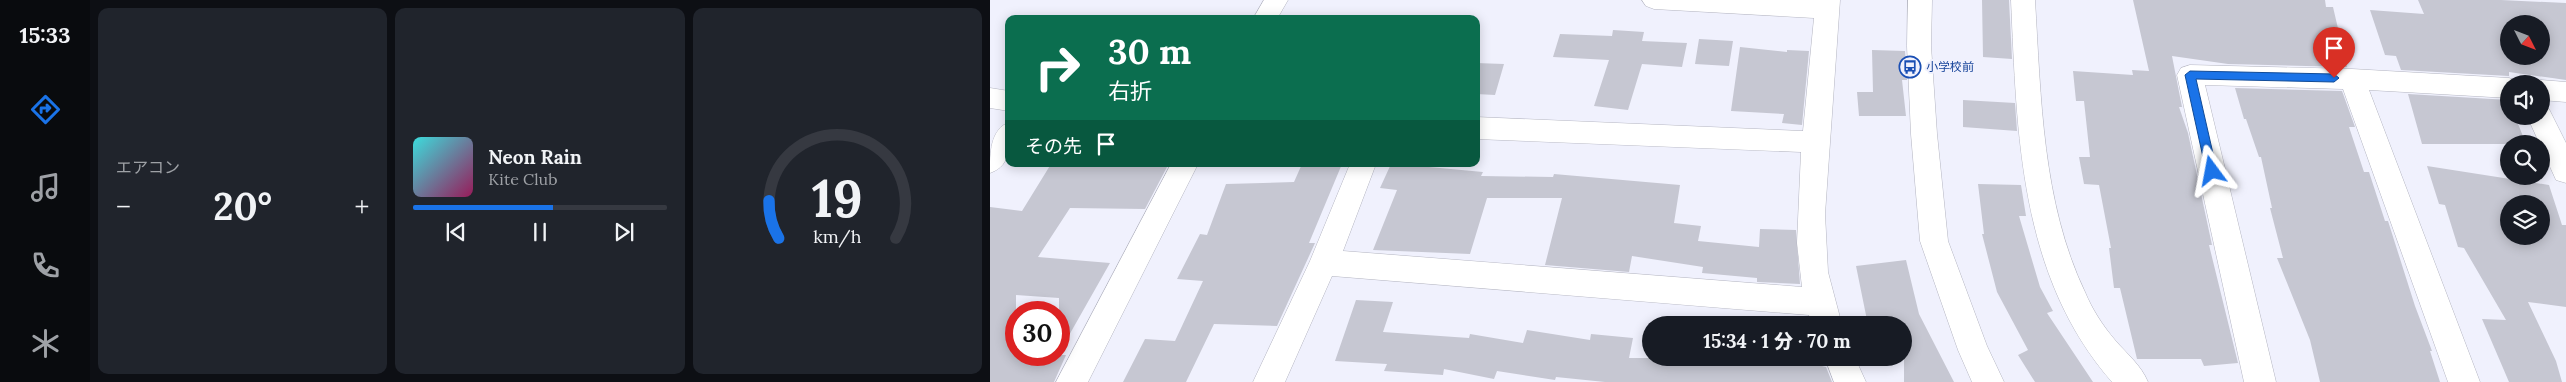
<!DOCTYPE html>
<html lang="ja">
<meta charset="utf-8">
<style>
body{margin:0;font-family:Lora,"Noto Sans JP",serif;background:#20242c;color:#f1f3f6;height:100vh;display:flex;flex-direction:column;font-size:19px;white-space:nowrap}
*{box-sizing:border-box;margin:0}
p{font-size:16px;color:#9ea1a6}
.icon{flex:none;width:28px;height:28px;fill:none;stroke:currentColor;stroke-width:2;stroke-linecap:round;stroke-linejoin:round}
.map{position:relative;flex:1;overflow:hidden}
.panel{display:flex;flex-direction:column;gap:8px;padding:8px;background:#0d0f14;width:900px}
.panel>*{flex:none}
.banner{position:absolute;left:15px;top:15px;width:475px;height:152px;border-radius:10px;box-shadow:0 2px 12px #0003;background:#0b6e4f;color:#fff;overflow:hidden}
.needle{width:32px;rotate:132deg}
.controls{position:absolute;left:1510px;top:15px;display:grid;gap:10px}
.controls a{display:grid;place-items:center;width:50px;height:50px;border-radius:50%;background:#171b24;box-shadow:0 2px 12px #0003;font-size:25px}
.speed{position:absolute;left:15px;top:301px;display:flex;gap:10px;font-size:25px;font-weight:700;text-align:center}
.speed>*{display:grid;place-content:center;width:65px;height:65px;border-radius:50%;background:#171b24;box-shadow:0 2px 12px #0003;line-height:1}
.speed .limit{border:8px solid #d22;background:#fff;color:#111}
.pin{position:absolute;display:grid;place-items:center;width:42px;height:42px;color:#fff;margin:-51px -21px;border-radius:50% 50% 50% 0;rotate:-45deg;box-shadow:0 0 5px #0007}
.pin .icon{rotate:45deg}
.me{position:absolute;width:55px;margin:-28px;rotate:347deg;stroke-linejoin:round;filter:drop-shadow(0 0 4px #0008)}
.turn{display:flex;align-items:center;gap:18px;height:105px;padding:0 20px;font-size:22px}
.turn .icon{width:65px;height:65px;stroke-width:2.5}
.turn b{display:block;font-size:35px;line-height:42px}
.then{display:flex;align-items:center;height:48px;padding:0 20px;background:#0003;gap:10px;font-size:19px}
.big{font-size:38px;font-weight:800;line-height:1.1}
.panel .card{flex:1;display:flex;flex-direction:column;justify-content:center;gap:8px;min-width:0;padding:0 18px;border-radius:10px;background:#20242c}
.panel .dial{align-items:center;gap:0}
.dial svg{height:130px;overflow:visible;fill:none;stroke:#363941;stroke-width:7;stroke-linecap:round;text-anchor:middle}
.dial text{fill:#f1f3f6;stroke:none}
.song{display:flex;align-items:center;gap:15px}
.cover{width:60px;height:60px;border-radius:8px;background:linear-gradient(135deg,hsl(180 70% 55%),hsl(330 70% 35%))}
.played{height:5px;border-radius:2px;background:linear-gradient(90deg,#1a73e8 55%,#363941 55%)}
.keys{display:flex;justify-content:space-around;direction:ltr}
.heat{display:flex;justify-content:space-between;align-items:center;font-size:28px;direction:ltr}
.panel .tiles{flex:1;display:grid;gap:8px;grid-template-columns:repeat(3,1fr)}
.trip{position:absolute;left:652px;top:316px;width:270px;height:50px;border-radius:25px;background:#171b24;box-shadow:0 2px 12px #0003;font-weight:800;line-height:50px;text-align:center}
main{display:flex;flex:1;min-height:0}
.tab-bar{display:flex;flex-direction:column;width:90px;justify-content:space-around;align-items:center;background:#090b0e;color:#9ea1a6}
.tab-bar .icon{width:35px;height:35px}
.tab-bar .selected{color:#1a73e8}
.tab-bar b{font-size:22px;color:#f1f3f6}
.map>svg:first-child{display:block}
.building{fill:#c6c7d2;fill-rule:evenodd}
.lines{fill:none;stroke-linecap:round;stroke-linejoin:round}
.minor-casing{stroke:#b4b5c1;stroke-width:1}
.minor{fill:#fff;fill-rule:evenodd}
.route{fill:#1a73e8;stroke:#114b97}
.labels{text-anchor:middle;stroke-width:4;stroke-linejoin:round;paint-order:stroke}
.transit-label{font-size:12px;fill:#164399;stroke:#f0f1fd;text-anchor:start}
</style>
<main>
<nav class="tab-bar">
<b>15:33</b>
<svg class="icon selected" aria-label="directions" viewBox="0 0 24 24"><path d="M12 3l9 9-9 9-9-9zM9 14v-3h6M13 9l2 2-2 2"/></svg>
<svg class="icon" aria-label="music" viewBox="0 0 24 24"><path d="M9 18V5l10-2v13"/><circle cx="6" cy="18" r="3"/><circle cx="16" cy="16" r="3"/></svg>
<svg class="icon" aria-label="phone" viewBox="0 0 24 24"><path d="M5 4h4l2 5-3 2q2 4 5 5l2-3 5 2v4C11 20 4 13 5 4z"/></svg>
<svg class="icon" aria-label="climate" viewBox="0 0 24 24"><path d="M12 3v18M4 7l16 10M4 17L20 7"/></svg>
</nav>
<section class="panel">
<div class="tiles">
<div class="card"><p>エアコン</p>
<div class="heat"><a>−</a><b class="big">20°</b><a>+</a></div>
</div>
<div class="card">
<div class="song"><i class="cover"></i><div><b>Neon Rain</b><p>Kite Club</p></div></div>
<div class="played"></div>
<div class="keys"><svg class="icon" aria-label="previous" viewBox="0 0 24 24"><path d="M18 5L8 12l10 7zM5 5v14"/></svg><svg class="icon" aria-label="pause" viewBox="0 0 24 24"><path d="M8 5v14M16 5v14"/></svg><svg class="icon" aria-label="next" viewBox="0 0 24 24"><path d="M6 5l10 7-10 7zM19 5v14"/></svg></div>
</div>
<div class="card dial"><svg viewBox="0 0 100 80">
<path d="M14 69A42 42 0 1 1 86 69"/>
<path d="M14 69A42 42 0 0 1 8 46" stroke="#1a73e8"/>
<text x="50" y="56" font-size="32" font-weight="700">19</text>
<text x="50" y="72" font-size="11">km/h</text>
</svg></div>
</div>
</section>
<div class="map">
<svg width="1576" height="382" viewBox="0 0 1576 382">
<rect width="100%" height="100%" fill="#f0f1fd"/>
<path class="building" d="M992,0H1019L1022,59L993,57Z
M1143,0H1335L1336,7H1343L1357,67L1238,64L1182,56L1192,107H1189L1198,133L1222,245H1219L1248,363L1214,366L1211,359H1147L1130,288H1124L1119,248H1121L1109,185L1094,184L1089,157H1100L1094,101H1086L1083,71L1143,75L1142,70L1159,71Z
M1428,0H1511L1576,3V80L1519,72V76L1411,70L1406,56L1395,55L1380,10L1434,14ZM1519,24H1551V56H1519Z
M623,30L654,32L652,41L697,43L692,67L652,64L638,110L604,106L619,60L563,57L570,34L622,36Z
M709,39L743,41L739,66L705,64Z
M750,47L797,52V50L819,51L812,125L792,123L794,114L741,111Z
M882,50L915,51L917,80H912L916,116H869L867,92H883Z
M486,63L514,64L505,95L486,94Z
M1245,88L1352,91L1365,127H1359L1374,172H1379L1395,221H1398L1425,306L1442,351H1440L1450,382H1330L1320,340L1287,258H1293L1280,208H1282L1271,157H1269L1256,119H1254Z
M1418,94L1519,100V116H1525L1536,144H1432Z
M973,100L1025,103L1027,131L973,127Z
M61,164L177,167L155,209L80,208L48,257L120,263L69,353V298L26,295V355H76L64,382H0V207L32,211Z
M312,164H352L319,243H325L287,326L224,324L196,382H133L155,339L185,341L213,281L187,279L210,234L217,235L236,184L304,182Z
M401,164H441L439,167L493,172L491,176L563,177L564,174L690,185L684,223L711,226L708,241L769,247L770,229L806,230L810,284L767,282V278L712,273L713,267L642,256L639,272L555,265L572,198H497L480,254L383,250L407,190L390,188Z
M1437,166L1559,185L1572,225H1576V307L1538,302L1566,361L1572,382H1519L1492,319L1516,320L1474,248L1468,247L1455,205L1449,204ZM1519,204H1551V236H1519Z
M988,184L1031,185L1036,216H1029L1050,287L1063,311L1057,313L1103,382H1045L1028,355L1038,350L1007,292L992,234H994Z
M916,260L929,314L964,382H914V325H878L866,266Z
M366,300L403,302L393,332L479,338L480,334L533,343L537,330L600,340L601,334L643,338L639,358H766L792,361L793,358H833L832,366L836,367L842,382H615L566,377L565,380L507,371L504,379L454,369L453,375L394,371L397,364L345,361Z"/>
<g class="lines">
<g class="minor-casing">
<path id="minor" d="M274,0H298L287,19H263Z
M652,0H850L835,214L838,272L852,325H822L819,315L342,276L295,382H263L320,261L360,164H386L353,251L812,287L807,243L811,152L486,139V117L813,131L824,18L664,9L656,6Z
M918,0H942L941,46L947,134L958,241L997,346L1014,382H982L968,350L930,241L921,134L917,46Z
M1021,0H1045C1051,97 1052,202 1095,292C1102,309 1113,326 1125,340C1137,354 1151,365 1158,382H1122C1029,276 1027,133 1021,0Z
M1200,65L1362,69L1519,78L1528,81L1529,84H1519V98L1379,90L1490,382H1458L1353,89L1215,85L1286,382H1254L1187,75L1191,68Z
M1551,80L1576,82V102L1551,100V84H1542Z
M0,88L19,91V111L0,108Z
M1551,106L1559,109L1576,143V183L1566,180L1537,116H1551Z
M19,122C19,143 23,165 0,173C0,153 0,130 19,122Z
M181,164H208L98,382H66Z
M835,358H865L876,382H844Z"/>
</g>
<use href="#minor" class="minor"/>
</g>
<path class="route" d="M1200,71L1344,74L1349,78L1344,82L1206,79L1227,171L1222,176L1216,171L1195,75Z"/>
<defs>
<g id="bus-ring" transform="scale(1.125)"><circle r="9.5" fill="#f0f1fd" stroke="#1a4fb4" stroke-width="1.5"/><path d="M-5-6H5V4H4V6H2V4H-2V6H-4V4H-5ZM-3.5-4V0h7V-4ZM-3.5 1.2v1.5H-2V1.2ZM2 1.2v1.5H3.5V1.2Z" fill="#1a4fb4"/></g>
</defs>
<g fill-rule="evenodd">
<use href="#bus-ring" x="920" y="67"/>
</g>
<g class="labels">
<g class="transit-label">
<text x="936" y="71">小学校前</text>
</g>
</g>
</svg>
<div class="controls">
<a><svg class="needle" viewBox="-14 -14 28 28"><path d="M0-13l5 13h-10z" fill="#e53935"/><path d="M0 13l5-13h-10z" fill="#9ea1a6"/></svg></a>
<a><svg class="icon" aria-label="sound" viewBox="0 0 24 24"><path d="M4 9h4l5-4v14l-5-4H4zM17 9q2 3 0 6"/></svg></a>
<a><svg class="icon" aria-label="search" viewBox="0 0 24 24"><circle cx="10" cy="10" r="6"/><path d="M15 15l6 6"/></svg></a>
<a><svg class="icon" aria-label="layers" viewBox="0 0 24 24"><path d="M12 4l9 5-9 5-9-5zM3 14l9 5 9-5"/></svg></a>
</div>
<div class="speed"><div class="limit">30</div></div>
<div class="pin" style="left:1344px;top:78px;background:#d93025"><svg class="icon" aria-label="arrive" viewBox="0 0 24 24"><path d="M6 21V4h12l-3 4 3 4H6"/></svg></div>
<svg class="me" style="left:1222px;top:171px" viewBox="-20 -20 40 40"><path d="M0-17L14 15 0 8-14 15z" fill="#1a73e8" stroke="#fff" stroke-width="4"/></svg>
<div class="trip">15:34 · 1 分 · 70 m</div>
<div class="banner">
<div class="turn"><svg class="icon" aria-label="right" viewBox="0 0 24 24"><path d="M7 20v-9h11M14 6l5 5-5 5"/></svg><div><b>30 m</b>右折</div></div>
<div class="then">その先<svg class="icon" aria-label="arrive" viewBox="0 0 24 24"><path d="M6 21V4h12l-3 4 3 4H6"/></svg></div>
</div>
</div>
</main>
